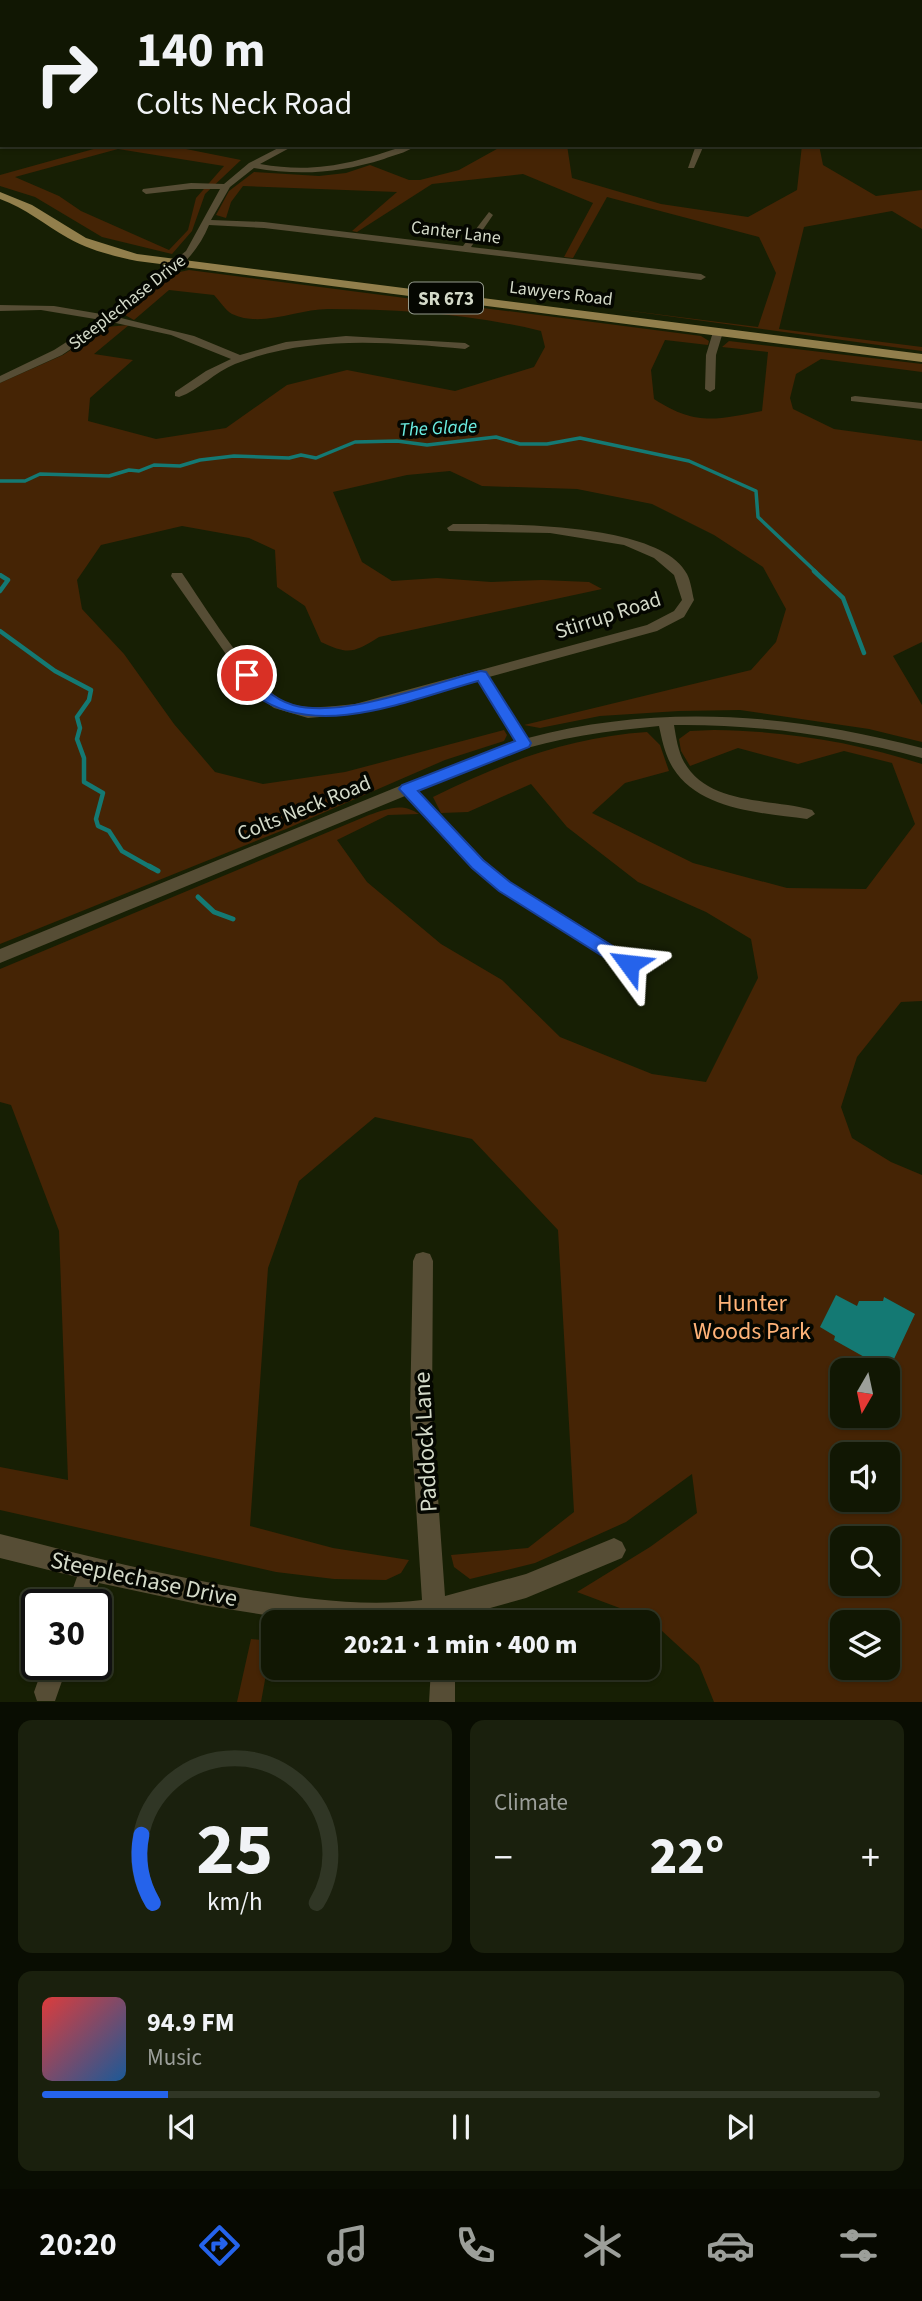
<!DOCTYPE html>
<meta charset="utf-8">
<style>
body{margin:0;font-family:"Source Sans 3",sans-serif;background:#1a200d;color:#f1f3f6;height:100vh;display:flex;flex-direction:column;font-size:26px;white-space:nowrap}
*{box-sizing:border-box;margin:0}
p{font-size:23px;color:#9c9f9a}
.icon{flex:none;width:38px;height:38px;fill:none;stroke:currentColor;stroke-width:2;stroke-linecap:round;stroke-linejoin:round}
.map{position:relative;height:1702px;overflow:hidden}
.drawer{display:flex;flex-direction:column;gap:18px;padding:18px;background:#090d02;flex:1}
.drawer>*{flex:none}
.hud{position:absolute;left:0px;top:0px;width:922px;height:147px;box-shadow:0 2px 5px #0004,0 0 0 2px #303625;background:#111703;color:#f1f3f6;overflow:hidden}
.needle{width:46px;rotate:189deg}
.controls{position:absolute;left:830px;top:1358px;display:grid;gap:14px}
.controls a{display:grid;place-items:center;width:70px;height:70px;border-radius:14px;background:#111703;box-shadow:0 2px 5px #0004,0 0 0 2px #303625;font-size:35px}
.speed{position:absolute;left:21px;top:1589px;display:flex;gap:14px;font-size:35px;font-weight:700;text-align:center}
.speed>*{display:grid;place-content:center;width:91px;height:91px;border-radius:50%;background:#111703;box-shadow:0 2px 5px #0004,0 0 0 2px #303625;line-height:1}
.speed .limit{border:4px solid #111;border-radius:10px;background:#fff;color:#111}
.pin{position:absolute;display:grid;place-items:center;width:60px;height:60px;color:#fff;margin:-30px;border:4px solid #fff;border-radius:50%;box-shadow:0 2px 7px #0007}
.me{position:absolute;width:77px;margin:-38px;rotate:300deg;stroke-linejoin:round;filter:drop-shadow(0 0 5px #0008)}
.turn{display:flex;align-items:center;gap:24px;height:147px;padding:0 21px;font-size:32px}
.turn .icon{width:91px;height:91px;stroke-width:2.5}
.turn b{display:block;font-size:49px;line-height:60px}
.big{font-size:52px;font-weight:800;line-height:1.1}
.drawer .widget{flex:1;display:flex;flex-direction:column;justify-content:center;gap:10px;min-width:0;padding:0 24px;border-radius:14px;background:#1a200d}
.drawer .dial{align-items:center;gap:0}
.dial svg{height:182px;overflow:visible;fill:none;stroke:#303625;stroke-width:7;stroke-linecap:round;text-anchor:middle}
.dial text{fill:#f1f3f6;stroke:none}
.song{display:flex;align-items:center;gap:21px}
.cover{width:84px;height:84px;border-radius:10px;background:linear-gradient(135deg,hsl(0 70% 55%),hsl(210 70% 35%))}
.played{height:7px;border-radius:4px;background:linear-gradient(90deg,#2563eb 15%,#303625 15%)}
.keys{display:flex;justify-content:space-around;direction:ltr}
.heat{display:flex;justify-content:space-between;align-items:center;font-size:38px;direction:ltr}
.drawer .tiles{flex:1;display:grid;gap:18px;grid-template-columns:1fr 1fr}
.widget:last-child{grid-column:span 2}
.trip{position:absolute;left:261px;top:1610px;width:399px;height:70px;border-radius:14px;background:#111703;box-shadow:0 2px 5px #0004,0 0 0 2px #303625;font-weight:800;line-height:70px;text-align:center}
.tab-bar{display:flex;height:112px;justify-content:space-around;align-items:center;background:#070901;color:#9c9f9a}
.tab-bar .icon{width:49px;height:49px}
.tab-bar .active{color:#2563eb}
.tab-bar b{font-size:32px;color:#f1f3f6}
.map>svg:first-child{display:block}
.green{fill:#452405;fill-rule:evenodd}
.water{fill:#147973}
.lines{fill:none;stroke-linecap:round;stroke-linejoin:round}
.stream-far2{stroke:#147973;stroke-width:3.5}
.stream-far1{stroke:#147973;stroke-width:4.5}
.stream{stroke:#147973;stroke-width:5}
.minor{fill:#564d35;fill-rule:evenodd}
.major{fill:#927f4c;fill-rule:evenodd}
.route{fill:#2563eb;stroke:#184099;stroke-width:2}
.labels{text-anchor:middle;stroke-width:7;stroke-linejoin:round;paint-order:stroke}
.far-street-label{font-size:18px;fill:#d4dac9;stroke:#050701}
.shield{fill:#050701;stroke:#969b8d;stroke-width:2}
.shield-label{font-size:19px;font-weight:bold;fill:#d4dac9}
.far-water-label{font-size:19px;font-style:italic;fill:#6beee3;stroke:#050701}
.street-label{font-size:21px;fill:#d4dac9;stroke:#050701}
.near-park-label{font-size:24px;fill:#ffb378;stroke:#050701}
.near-street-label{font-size:24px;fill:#d4dac9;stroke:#050701}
</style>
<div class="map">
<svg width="922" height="1703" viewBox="0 0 922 1703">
<rect width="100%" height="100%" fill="#171f04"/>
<path class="green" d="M337,0H585L590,2H336Z
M108,145H166L241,160L205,194L192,231L172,254L102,237L35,197L0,186V175ZM118,149L224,166L196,198L188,230L169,250L81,211L59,196L15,177Z
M504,145H567L572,178L661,204L748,217L797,190L802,145H819L823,165L876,196L922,190V229L892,211L804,227L779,329L922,347V351L616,309L758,327L776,273L759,237L607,197L573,258L564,257L593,203L523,174L432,184L357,232L352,231L397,192L243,186L231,202L226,218L216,215L229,191L254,172L319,176L346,173L370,165L409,180H420L459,170Z
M189,270L701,336L709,341L708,345L665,340L651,370L654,399C696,426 715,420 762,411L768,352L722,347L729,341L922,364V372L821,359L796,374L790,398L793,409L834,429L922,441V642L893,656L922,705V742L869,729L740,710L679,711L600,716L540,728L524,725L751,670L776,642L786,609L763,567L714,535L652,504L577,489L482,486L450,471L407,475L333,492L362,562L392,581L437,578L491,582L542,580L589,582L602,589L379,637C353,653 349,655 321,642L305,606L277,587L275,550L249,538L182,526L101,545L77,580L82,609L124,654L174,724L215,772L263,784L345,772L504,730L507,735L504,741L445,760L286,829L0,944V383L63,355L106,327L129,325L94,354L133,360L90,398L88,421L156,439L226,428L287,385L347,370L455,391L534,367L545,347L541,331C471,314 400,309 328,309C298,309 261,328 232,314C226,311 219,300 214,295L169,290L134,320L125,315L175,273Z
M714,730C786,731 854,742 922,764V1001L901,1002L857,1057L841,1107L852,1138L891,1162L922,1175V1702H714L699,1665L649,1619L577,1592L650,1547L697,1513L692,1474L626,1522L535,1563L470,1579L454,1567L451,1555L528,1548L574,1512L558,1230L472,1139L375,1117L299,1181L268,1268L250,1526L333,1548L409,1560L401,1573L386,1580L334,1579L276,1572L0,1510V1467L68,1480L59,1231L11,1105L0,1102V969L369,815C387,809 402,802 419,814L388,815L337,840L367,882L441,944L502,980L560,1037L652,1074L706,1082L758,978L751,939L706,912L638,882L567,827L531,784L468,812L441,813L433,797C501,763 570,737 647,732L660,745L669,771L625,783L592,813L693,863L787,888L866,889L915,824L892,763L844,751L798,764L738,748L690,766L681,751L679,739L690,731ZM842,1370H887V1416H842ZM842,1454H887V1500H842ZM842,1538H887V1584H842ZM842,1622H887V1668H842Z
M251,1639L272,1641L261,1702H237Z"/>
<path class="water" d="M836,1295L857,1306L859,1301H883L884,1297L915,1314L887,1374V1370H877L875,1363L834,1340L835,1336L820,1327Z"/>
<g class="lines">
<path class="stream-far2" d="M0,481H25L40,474L109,476L129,470L139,471L154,465L180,466L200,460L234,456L289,458L301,455L316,458L355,442L397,441L427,445L496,437L520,444H547L580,438L689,461L756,491L758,517L816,572"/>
<path class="stream-far1" d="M814,571L843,598L864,653
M0,575L8,580L0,591
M0,631L55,671L91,690L89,700L77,717L80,728L77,739L84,758V782L103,793L96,819L98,826L109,831L122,851L152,868"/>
<path class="stream" d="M149,866L158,871
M198,897L214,912L233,919"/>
<path class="minor" d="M282,0H288L281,2Z
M0,90H2L0,95Z
M0,142L2,145L5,146H0Z
M284,145H295L260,164C316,174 354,163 407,145L414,147C405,153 394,155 384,159C339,173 300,176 254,168L230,187L211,220L264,222L463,246L489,212L493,215L471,247L701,274L706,277L701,280L264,228L209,225C193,266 151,291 117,317L194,336L240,355L286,342L346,336L465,343L470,346L465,349C388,342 309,335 235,364C215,372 199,390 179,397L175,396V392L206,371L231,359L171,335L111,322L62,355L0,383V376L54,350L101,320L41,310L0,311V305L54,306L107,315L186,251L220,189H191L146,194L142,191L143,189L191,183L224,184L249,163Z
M696,145H704L694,168H688Z
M718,329L723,332L716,355L715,389L710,392L705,389L706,355L713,332Z
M855,396L922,403V409L851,401V397Z
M453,524C505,524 660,522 687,574C691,582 692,592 694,600L684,617L657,631L489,677L528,738C660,703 792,714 922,748V758C840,736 759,724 674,725C676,737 678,751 684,762C709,806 771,798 812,810L815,814L807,819C762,813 699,810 673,768C665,755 662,740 659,726C609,731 557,737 509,754C478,764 448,779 418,791L484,860L510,882L635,959L637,964L635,969L629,971L498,890L472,868L405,796L0,963V949L402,785L516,742L477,680L355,714L308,718L274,708L254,694L171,576L172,573H182C202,602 257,691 286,702C308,711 332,706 355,704L647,625L674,611L682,600L674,575L654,558L624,545L550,533L449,531L447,528Z
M423,1252L430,1254L433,1261L432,1413L445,1596L526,1574L614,1538L622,1542L626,1550L622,1558L526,1598L447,1620V1622H309L202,1605L99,1583L91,1605H67L77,1577L0,1558V1534C83,1555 166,1576 251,1590C307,1599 365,1607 422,1600L410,1413L413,1261L416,1254Z
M44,1664H68L55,1701H37L34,1692Z
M431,1668H455V1703H429Z"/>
<path class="major" d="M709,0H719L720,2H710Z
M920,121H922V128H920Z
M0,192L32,205L86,238L137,254L922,354V362L137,261C113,256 89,250 68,238C45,225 25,208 0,199Z"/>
</g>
<path class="route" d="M247,671C256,673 258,683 265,689C273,696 283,702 293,705C343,719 430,684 481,671L486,672L531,743L529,747L418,791L483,860L510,882L635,960L638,964L635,969H623L499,891L472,868L399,789L402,785L515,741L478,681C412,699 319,740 258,697C251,692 240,680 242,672Z"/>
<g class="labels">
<g class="far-street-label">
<text transform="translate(456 232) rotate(7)" y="6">Canter Lane</text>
<text transform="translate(561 293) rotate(7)" y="6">Lawyers Road</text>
<text transform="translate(127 302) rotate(-38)" y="6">Steeplechase Drive</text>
</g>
<rect class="shield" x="409" y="282.5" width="74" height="31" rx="5"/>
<g class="shield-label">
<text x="446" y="305">SR 673</text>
</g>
<g class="far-water-label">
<text transform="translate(438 427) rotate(-3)" y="7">The Glade</text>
</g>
<g class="street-label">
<text transform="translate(608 615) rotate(-18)" y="7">Stirrup Road</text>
<text transform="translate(304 808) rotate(-22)" y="7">Colts Neck Road</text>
</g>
<g class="near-park-label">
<text x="752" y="1311">Hunter<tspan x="752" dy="28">Woods Park</tspan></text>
</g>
<g class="near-street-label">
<text transform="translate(425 1442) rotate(-93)" y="8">Paddock Lane</text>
<text transform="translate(144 1579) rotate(12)" y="8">Steeplechase Drive</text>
</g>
</g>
</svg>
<div class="controls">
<a><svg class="needle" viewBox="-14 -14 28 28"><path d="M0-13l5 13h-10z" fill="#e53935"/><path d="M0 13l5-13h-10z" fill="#9c9f9a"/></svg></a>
<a><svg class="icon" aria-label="sound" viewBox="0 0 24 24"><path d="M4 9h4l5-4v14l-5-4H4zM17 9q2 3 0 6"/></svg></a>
<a><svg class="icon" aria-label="search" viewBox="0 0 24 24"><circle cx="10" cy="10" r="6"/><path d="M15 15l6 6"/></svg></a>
<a><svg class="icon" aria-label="layers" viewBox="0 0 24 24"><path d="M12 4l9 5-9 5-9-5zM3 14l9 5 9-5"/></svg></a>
</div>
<div class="speed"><div class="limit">30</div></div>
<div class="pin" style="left:247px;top:675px;background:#d93025"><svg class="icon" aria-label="arrive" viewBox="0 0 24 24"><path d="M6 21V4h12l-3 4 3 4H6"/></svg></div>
<svg class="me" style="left:629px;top:964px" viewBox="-20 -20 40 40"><path d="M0-17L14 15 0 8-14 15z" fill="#2563eb" stroke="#fff" stroke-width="4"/></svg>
<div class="trip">20:21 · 1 min · 400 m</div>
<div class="hud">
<div class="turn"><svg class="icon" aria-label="right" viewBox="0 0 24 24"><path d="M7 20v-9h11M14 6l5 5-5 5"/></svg><div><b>140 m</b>Colts Neck Road</div></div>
</div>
</div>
<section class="drawer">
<div class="tiles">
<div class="widget dial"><svg viewBox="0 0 100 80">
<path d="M14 69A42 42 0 1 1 86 69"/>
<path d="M14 69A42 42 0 0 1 9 39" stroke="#2563eb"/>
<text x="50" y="56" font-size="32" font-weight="700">25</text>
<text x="50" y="72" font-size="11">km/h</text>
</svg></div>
<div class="widget"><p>Climate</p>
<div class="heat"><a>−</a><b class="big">22°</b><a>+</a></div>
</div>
<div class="widget">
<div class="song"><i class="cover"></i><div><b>94.9 FM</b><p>Music</p></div></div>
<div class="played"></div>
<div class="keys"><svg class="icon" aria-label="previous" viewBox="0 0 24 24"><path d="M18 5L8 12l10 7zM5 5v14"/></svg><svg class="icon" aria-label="pause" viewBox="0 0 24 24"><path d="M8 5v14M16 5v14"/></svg><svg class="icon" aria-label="next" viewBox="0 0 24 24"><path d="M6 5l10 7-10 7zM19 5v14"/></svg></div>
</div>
</div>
</section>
<nav class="tab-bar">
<b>20:20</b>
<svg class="icon active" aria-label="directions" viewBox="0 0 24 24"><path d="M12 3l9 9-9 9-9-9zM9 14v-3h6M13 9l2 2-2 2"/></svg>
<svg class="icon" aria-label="music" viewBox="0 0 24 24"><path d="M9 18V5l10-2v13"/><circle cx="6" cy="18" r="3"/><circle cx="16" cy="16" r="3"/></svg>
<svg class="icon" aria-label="phone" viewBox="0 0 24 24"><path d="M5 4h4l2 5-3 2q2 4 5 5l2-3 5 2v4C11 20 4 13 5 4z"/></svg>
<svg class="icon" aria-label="climate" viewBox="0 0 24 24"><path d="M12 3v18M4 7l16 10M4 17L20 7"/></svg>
<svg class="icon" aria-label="car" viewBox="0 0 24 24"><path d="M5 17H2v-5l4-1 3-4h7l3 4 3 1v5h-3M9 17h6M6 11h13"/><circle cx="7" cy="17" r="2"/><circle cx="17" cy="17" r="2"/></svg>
<svg class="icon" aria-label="filters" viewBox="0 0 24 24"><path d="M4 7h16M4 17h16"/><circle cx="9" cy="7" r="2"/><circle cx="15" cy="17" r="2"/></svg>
</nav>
